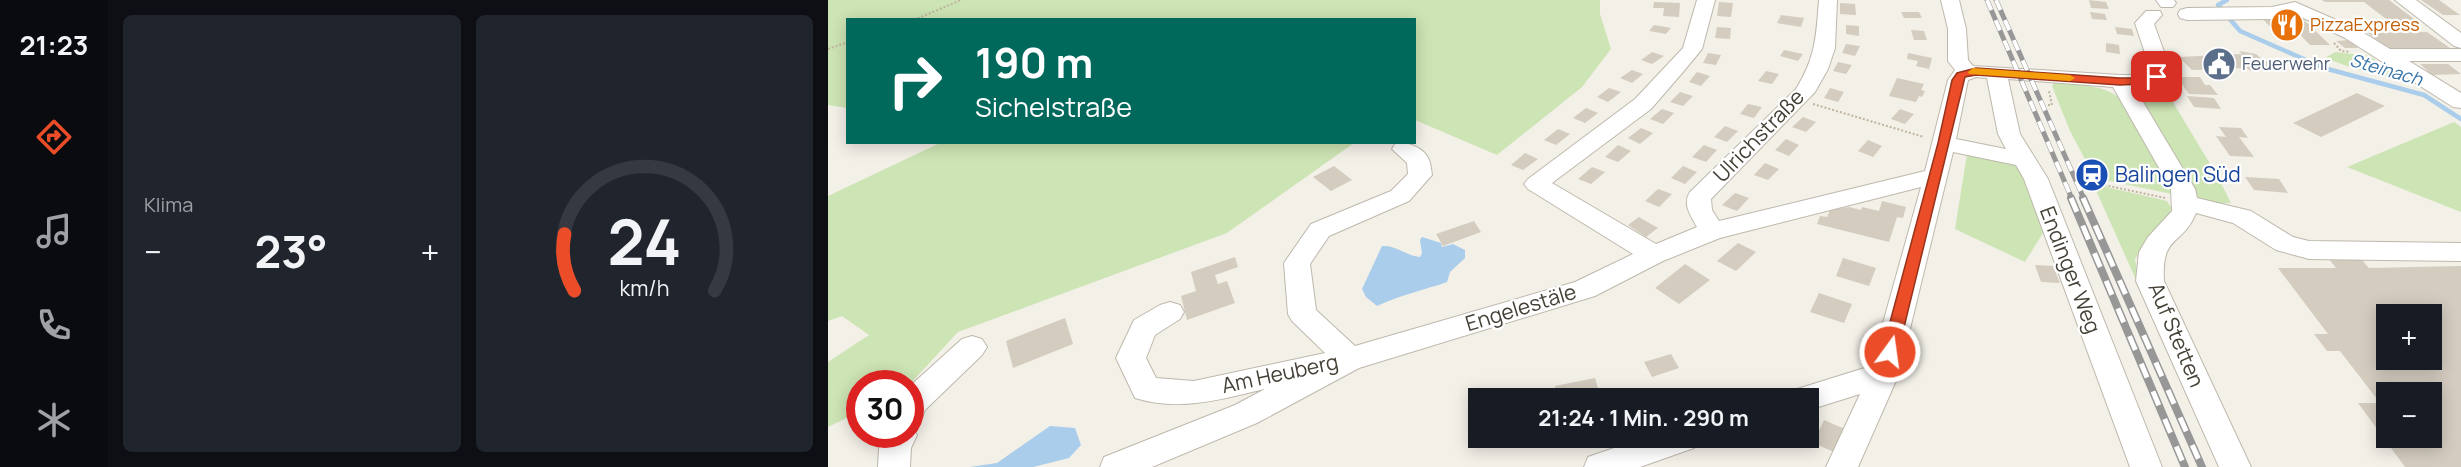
<!DOCTYPE html>
<html lang="de">
<meta charset="utf-8">
<style>
body{margin:0;font-family:Manrope,sans-serif;background:#20242c;color:#f1f3f6;height:100vh;display:flex;flex-direction:column;font-size:22px;white-space:nowrap}
*{box-sizing:border-box;margin:0}
p{font-size:20px;color:#9ea1a6}
.icon{flex:none;width:33px;height:33px;fill:none;stroke:currentColor;stroke-width:2;stroke-linecap:round;stroke-linejoin:round}
.map{position:relative;flex:1;overflow:hidden}
.side{display:flex;flex-direction:column;gap:15px;padding:15px;background:#0d0f14;width:720px}
.side>*{flex:none}
.guide{position:absolute;left:18px;top:18px;width:570px;height:126px;border-radius:0px;box-shadow:0 3px 15px #0003;background:#00695c;color:#fff;overflow:hidden}
.controls{position:absolute;left:1548px;top:304px;display:grid;gap:12px}
.controls a{display:grid;place-items:center;width:66px;height:66px;border-radius:0px;background:#171b24;box-shadow:0 3px 15px #0003;font-size:30px}
.speed{position:absolute;left:18px;top:370px;display:flex;gap:12px;font-size:30px;font-weight:700;text-align:center}
.speed>*{display:grid;place-content:center;width:78px;height:78px;border-radius:50%;background:#171b24;box-shadow:0 3px 15px #0003;line-height:1}
.speed .limit{border:9px solid #d22;background:#fff;color:#111}
.pin{position:absolute;display:grid;place-items:center;width:51px;height:51px;color:#fff;margin:-26px;border-radius:12px;box-shadow:0 3px 9px #0006}
.me{position:absolute;width:66px;margin:-33px;rotate:14deg;stroke-linejoin:round;filter:drop-shadow(0 0 4px #0008)}
.turn{display:flex;align-items:center;gap:21px;height:126px;padding:0 30px;font-size:27px}
.turn .icon{width:78px;height:78px;stroke-width:2.5}
.turn b{display:block;font-size:42px;line-height:51px}
.big{font-size:45px;font-weight:700;line-height:1.1}
.side .card{flex:1;display:flex;flex-direction:column;justify-content:center;gap:9px;min-width:0;padding:0 21px;border-radius:9px;background:#20242c}
.side .dial{align-items:center;gap:0}
.dial svg{height:156px;overflow:visible;fill:none;stroke:#363941;stroke-width:7;stroke-linecap:round;text-anchor:middle}
.dial text{fill:#f1f3f6;stroke:none}
.heat{display:flex;justify-content:space-between;align-items:center;font-size:33px;direction:ltr}
.side .tiles{flex:1;display:grid;gap:15px;grid-template-columns:repeat(2,1fr)}
.trip{position:absolute;left:640px;top:388px;width:351px;height:60px;border-radius:0px;background:#171b24;box-shadow:0 3px 15px #0003;font-weight:700;line-height:60px;text-align:center}
main{display:flex;flex:1;min-height:0}
.menu{display:flex;flex-direction:column;width:108px;justify-content:space-around;align-items:center;background:#090b0e;color:#9ea1a6}
.menu .icon{width:42px;height:42px}
.menu .active{color:#ea4d28}
.menu b{font-size:27px;color:#f1f3f6}
.map>svg:first-child{display:block}
.green{fill:#cde4b4}
.water{fill:#a9cdeb}
.lines{fill:none;stroke-linecap:round;stroke-linejoin:round}
.stream{stroke:#a9cdeb;stroke-width:4.5}
.building{fill:#d4ccbf;fill-rule:evenodd}
.minor-casing{stroke:#beb8ac;stroke-width:2}
.path{stroke:#bfb49e;stroke-width:2;stroke-dasharray:2 2;stroke-linecap:butt}
.minor{fill:#fff;fill-rule:evenodd}
.rail-far1-casing{stroke:#979797;stroke-width:5}
.rail-casing{stroke:#979797;stroke-width:8}
.rail-far1{stroke:#fff;stroke-width:4;stroke-dasharray:11;stroke-linecap:butt}
.rail{stroke:#fff;stroke-width:5;stroke-dasharray:15;stroke-linecap:butt}
.route{fill:#ea4d28;stroke:#98321a;stroke-width:1.5}
.slow{fill:#f59e0b}
.labels{text-anchor:middle;stroke-width:4.5;stroke-linejoin:round;paint-order:stroke}
.far-food-label{font-size:18px;fill:#c56008;stroke:#fff;text-anchor:start}
.far-service-label{font-size:18px;fill:#4e5e75;stroke:#fff;text-anchor:start}
.far-water-label{font-size:18px;font-style:italic;fill:#3875aa;stroke:#fff}
.street-label{font-size:21px;fill:#464137;stroke:#fff}
.transit-label{font-size:21px;fill:#164399;stroke:#fff;text-anchor:start}
</style>
<main>
<nav class="menu">
<b>21:23</b>
<svg class="icon active" aria-label="directions" viewBox="0 0 24 24"><path d="M12 3l9 9-9 9-9-9zM9 14v-3h6M13 9l2 2-2 2"/></svg>
<svg class="icon" aria-label="music" viewBox="0 0 24 24"><path d="M9 18V5l10-2v13"/><circle cx="6" cy="18" r="3"/><circle cx="16" cy="16" r="3"/></svg>
<svg class="icon" aria-label="phone" viewBox="0 0 24 24"><path d="M5 4h4l2 5-3 2q2 4 5 5l2-3 5 2v4C11 20 4 13 5 4z"/></svg>
<svg class="icon" aria-label="climate" viewBox="0 0 24 24"><path d="M12 3v18M4 7l16 10M4 17L20 7"/></svg>
</nav>
<section class="side">
<div class="tiles">
<div class="card"><p>Klima</p>
<div class="heat"><a>−</a><b class="big">23°</b><a>+</a></div>
</div>
<div class="card dial"><svg viewBox="0 0 100 80">
<path d="M14 69A42 42 0 1 1 86 69"/>
<path d="M14 69A42 42 0 0 1 9 40" stroke="#ea4d28"/>
<text x="50" y="56" font-size="32" font-weight="700">24</text>
<text x="50" y="72" font-size="11">km/h</text>
</svg></div>
</div>
</section>
<div class="map">
<svg width="1633" height="467" viewBox="0 0 1633 467">
<rect width="100%" height="100%" fill="#f3f0e8"/>
<path class="green" d="M0,0H772V14L783,49L754,87L669,155L587,120L586,20H20L19,108L0,105Z
M1507,52L1542,56L1570,78L1530,70L1497,58Z
M1226,83C1246,85 1272,84 1289,96C1307,109 1337,172 1344,194L1267,178L1242,131L1224,86Z
M1323,89H1332L1340,94L1390,177L1403,203H1381L1370,197L1315,100Z
M1626,122L1633,127V212L1519,167Z
M114,142H526V143L399,233L130,332L82,384H32L31,412L0,427V362L41,335L14,316L0,321V196Z
M1139,154L1195,166L1218,228L1197,262L1127,229Z
M1270,185L1339,201L1344,209L1307,259L1313,291L1267,188Z"/>
<path class="water" d="M594,237L613,243L614,247L625,244L637,250V258L622,272L619,282C596,290 572,295 549,306L538,297L534,289L554,246C569,245 578,256 592,257L594,253L592,240Z
M222,426L247,428L253,445L241,458L205,467H142L169,463Z"/>
<g class="lines">
<path class="stream" d="M1399,0L1390,5L1412,31L1496,68L1596,95L1633,119"/>
</g>
<path class="building" d="M1261,0L1278,2L1281,9L1263,8Z
M1494,0H1561L1590,22H1562L1536,2H1497Z
M1593,0H1611L1632,15H1615Z
M826,2L852,3L851,17L835,16L836,8H825Z
M891,2L905,3L903,17L889,16Z
M1012,3L1027,4L1028,15L1012,14Z
M1073,12H1091L1094,18H1076Z
M1262,12L1277,14L1279,20L1264,19Z
M953,15L976,18L973,27L949,23Z
M1432,16L1474,18L1502,45H1482L1464,26H1462L1470,34L1448,33Z
M826,25L843,28L838,34L821,31Z
M1018,25L1031,26V36L1018,34Z
M889,27L903,28L902,39L887,38Z
M1287,27L1304,29L1306,36L1289,34Z
M1083,30L1096,31L1099,40H1086Z
M1599,32L1625,50L1563,51L1540,33Z
M1522,40L1530,48H1517L1508,41Z
M1278,43L1291,45L1292,54L1278,52Z
M1018,44L1032,46L1027,56L1014,53Z
M956,50L975,54L970,61L952,56Z
M1411,51L1428,54L1436,61H1442L1449,66H1441L1445,70L1423,71L1419,68L1364,70L1351,57L1414,54Z
M824,52L836,56L824,64L813,60Z
M880,53L893,55L888,65L875,63Z
M1080,53L1104,58L1101,69L1088,66L1090,61L1079,59Z
M1010,62L1024,65L1018,74L1005,71Z
M1592,64H1620L1633,74L1604,75Z
M804,70L815,74L804,83L792,78Z
M938,71L951,74L944,84L930,81Z
M869,72L882,76L873,86L861,82Z
M1349,77H1372L1377,85H1382L1390,95L1361,94Z
M1069,78L1096,84L1093,90L1097,91L1094,97L1091,96L1088,102L1061,96Z
M781,88L793,92L780,102L769,97Z
M1002,88L1016,92L1010,102L996,98Z
M852,92L865,96L855,106L842,102Z
M1529,93L1557,106L1493,137L1465,123Z
M1359,96L1386,98L1393,109L1366,107Z
M920,104L934,107L926,118L912,114Z
M758,108L770,113L757,123L745,118Z
M834,109L846,113L835,124L822,119Z
M1072,109L1086,114L1077,124L1063,119Z
M975,117L988,122L978,132L964,127Z
M897,126L910,131L899,142L886,137Z
M1391,127L1413,128L1420,138L1411,137L1426,157L1402,156L1388,136L1398,137Z
M813,128L825,133L812,144L800,138Z
M730,129L742,134L728,145L716,140Z
M958,139L971,145L961,156L947,150Z
M1040,140L1054,146L1045,157L1030,151Z
M790,145L803,151L790,162L777,157Z
M876,145L889,150L878,162L864,157Z
M697,153L710,159L695,170L683,165Z
M937,163L951,169L940,180L926,175Z
M506,166L524,180L503,191L485,177Z
M855,166L869,172L857,184L843,178Z
M764,167L777,172L763,184L750,179Z
M1417,177L1451,179L1460,193L1426,190Z
M830,189L844,194L831,207L817,201Z
M907,193L921,198L909,211L894,205Z
M1054,201L1078,207L1075,218L1069,217L1061,242L989,224L992,216L999,217L1002,210L1021,207L1033,210L1034,207L1051,211Z
M811,217L830,228L818,237L800,225Z
M646,221L653,232L615,246L608,234Z
M910,243L928,252L908,271L889,261Z
M407,257L410,267L387,275L390,284L399,281L407,303L359,320L353,296L368,291L363,272Z
M1015,258L1048,268L1041,286L1008,276Z
M1501,259H1533L1541,268L1633,266V467H1577L1530,403H1552L1512,351H1499L1486,334H1500L1450,268H1508ZM1558,315H1604V360H1558ZM1558,393H1604V438H1558Z
M857,264L882,280L851,304L827,288Z
M1207,265L1225,266L1232,283L1213,282Z
M991,293L1024,304L1016,323L982,312Z
M237,318L245,344L185,368L178,341Z
M843,354L851,368L824,377L816,362Z
M767,378L773,399H730L727,386Z
M996,420L1017,429L1006,452L985,443Z"/>
<g class="lines">
<g class="minor-casing">
<path id="minor" d="M869,0H887L874,49L855,72L823,109L724,183L828,244L869,227C863,216 854,204 862,192L968,89C988,56 988,37 991,0H1009L1007,48L1000,69L987,92L883,199L884,210L891,221L1097,171L1120,80L1127,70L1120,61V29L1113,0H1131L1138,29L1140,60L1145,66L1292,75H1314L1323,71L1307,23L1318,11H1332L1334,15L1326,24L1343,71L1336,81L1306,87L1367,189L1369,198L1423,211L1465,237L1481,241L1633,243V261L1481,259L1448,250L1405,223L1368,213C1354,247 1333,234 1336,281L1423,467H1391L1308,281L1311,252L1320,237L1344,211L1343,189L1285,87L1180,79L1192,134L1220,179L1334,467H1302L1196,179L1188,165L1125,152L1071,374L1030,467H998L1032,394L981,410V399H962L966,390L1043,366L1093,187L892,238L835,261L767,296L531,368L429,423L324,467H272L276,457L407,405L437,389C394,399 351,412 307,398L288,358L306,320L332,305L342,302L352,305L356,312L352,319L327,335L318,358L328,378L366,381L497,353L464,321L460,314L456,263L483,224L563,191L580,174L579,163L564,149L567,144C578,141 596,147 601,160C603,164 603,170 604,175L581,201L501,236L482,264L488,310L527,346L747,282L805,254L700,189L696,184L700,179L807,99L855,48ZM1148,77L1159,78L1170,134L1178,149L1128,139L1140,80Z
M1328,0H1346L1348,3L1345,7H1333Z
M1567,0H1588L1633,33V48L1626,46Z
M1467,2L1531,30L1562,49H1633V61H1581L1633,93V108L1625,107L1517,38L1465,13L1445,19L1359,20L1352,18L1350,14L1352,10L1359,8L1444,7Z
M144,336L154,339L159,347L154,355L97,410L93,419L82,423V386L134,339Z
M82,425L89,435L83,448L82,467H50L51,448L57,435H82Z
M815,438H871L866,448L812,467H756L760,457Z"/>
</g>
<path class="path" d="M86,20L133,0
M1506,43L1513,51L1522,52
M0,49L20,42
M985,104L1096,137
M1220,105H1224L1221,91
M1253,180L1337,198"/>
<use href="#minor" class="minor"/>
<g class="rail-far1-casing">
<path id="rail-far1" d="M1159,0L1244,199
M1168,0L1256,199"/>
</g>
<g class="rail-casing">
<path id="rail" d="M1243,198L1357,467
M1255,198L1374,467"/>
</g>
<use href="#rail-far1" class="rail-far1"/>
<use href="#rail" class="rail"/>
</g>
<path class="route" d="M1148,68L1292,78H1313L1329,74L1334,77L1314,84L1292,85L1148,75L1137,77L1070,352L1067,356H1056L1054,352L1110,143L1124,80L1129,73Z"/>
<path class="slow" d="M1145,68L1242,75L1247,78L1242,81L1141,74L1140,72Z"/>
<defs>
<g id="restaurant-disc" transform="scale(1.725)"><circle r="9.5" fill="#e8710a" stroke="#fff"/><path d="M-5-6h1v4h1v-4h1v4h1v-4h1v5L-1.5 .5V6h-2V.5L-5-1ZM5-6V6H3V1.5H1.5Q1.5-4 5-6Z" fill="#fff"/></g>
<g id="civic-disc" transform="scale(1.725)"><circle r="9.5" fill="#5c6f8a" stroke="#fff"/><path d="M-.6-6.5H3V-4.5H.6V-3L4-1V1h2V6H-6V1h2V-1L-.6-3ZM-1.2 2.5V6h2.4V2.5Z" fill="#fff"/></g>
<g id="station-disc" transform="scale(1.725)"><circle r="9.5" fill="#1a4fb4" stroke="#fff"/><path d="M-3-6H3Q5-6 5-4V2Q5 4 3 4L4.5 6H3L1.5 4h-3L-3 6H-4.5L-3 4Q-5 4-5 2V-4Q-5-6-3-6ZM-3.5-4v3h7v-3ZM-3.5 1v1.5H-2V1ZM2 1v1.5H3.5V1Z" fill="#fff"/></g>
</defs>
<g fill-rule="evenodd">
<use href="#restaurant-disc" x="1459" y="25"/>
<use href="#civic-disc" x="1391" y="64"/>
<use href="#station-disc" x="1264" y="175"/>
</g>
<g class="labels">
<g class="far-food-label">
<text x="1482" y="31">PizzaExpress</text>
</g>
<g class="far-service-label">
<text x="1414" y="70">Feuerwehr</text>
</g>
<g class="far-water-label">
<text transform="translate(1558 70) rotate(16)" y="6">Steinach</text>
</g>
<g class="street-label">
<text transform="translate(931 136) rotate(-46)" y="7">Ulrichstraße</text>
<text transform="translate(1242 270) rotate(69)" y="7">Endinger Weg</text>
<text transform="translate(693 308) rotate(-17)" y="7">Engelestäle</text>
<text transform="translate(1348 335) rotate(67)" y="7">Auf Stetten</text>
<text transform="translate(452 374) rotate(-12)" y="7">Am Heuberg</text>
</g>
<g class="transit-label">
<text x="1287" y="182">Balingen Süd</text>
</g>
</g>
</svg>
<div class="controls">
<a>+</a>
<a>−</a>
</div>
<div class="speed"><div class="limit">30</div></div>
<div class="pin" style="left:1329px;top:77px;background:#d93025"><svg class="icon" aria-label="arrive" viewBox="0 0 24 24"><path d="M6 21V4h12l-3 4 3 4H6"/></svg></div>
<svg class="me" style="left:1062px;top:352px" viewBox="-20 -20 40 40"><circle r="17" fill="#ea4d28" stroke="#fff" stroke-width="3"/><path d="M0-11L8 9 0 5-8 9z" fill="#fff"/></svg>
<div class="trip">21:24 · 1 Min. · 290 m</div>
<div class="guide">
<div class="turn"><svg class="icon" aria-label="right" viewBox="0 0 24 24"><path d="M7 20v-9h11M14 6l5 5-5 5"/></svg><div><b>190 m</b>Sichelstraße</div></div>
</div>
</div>
</main>
